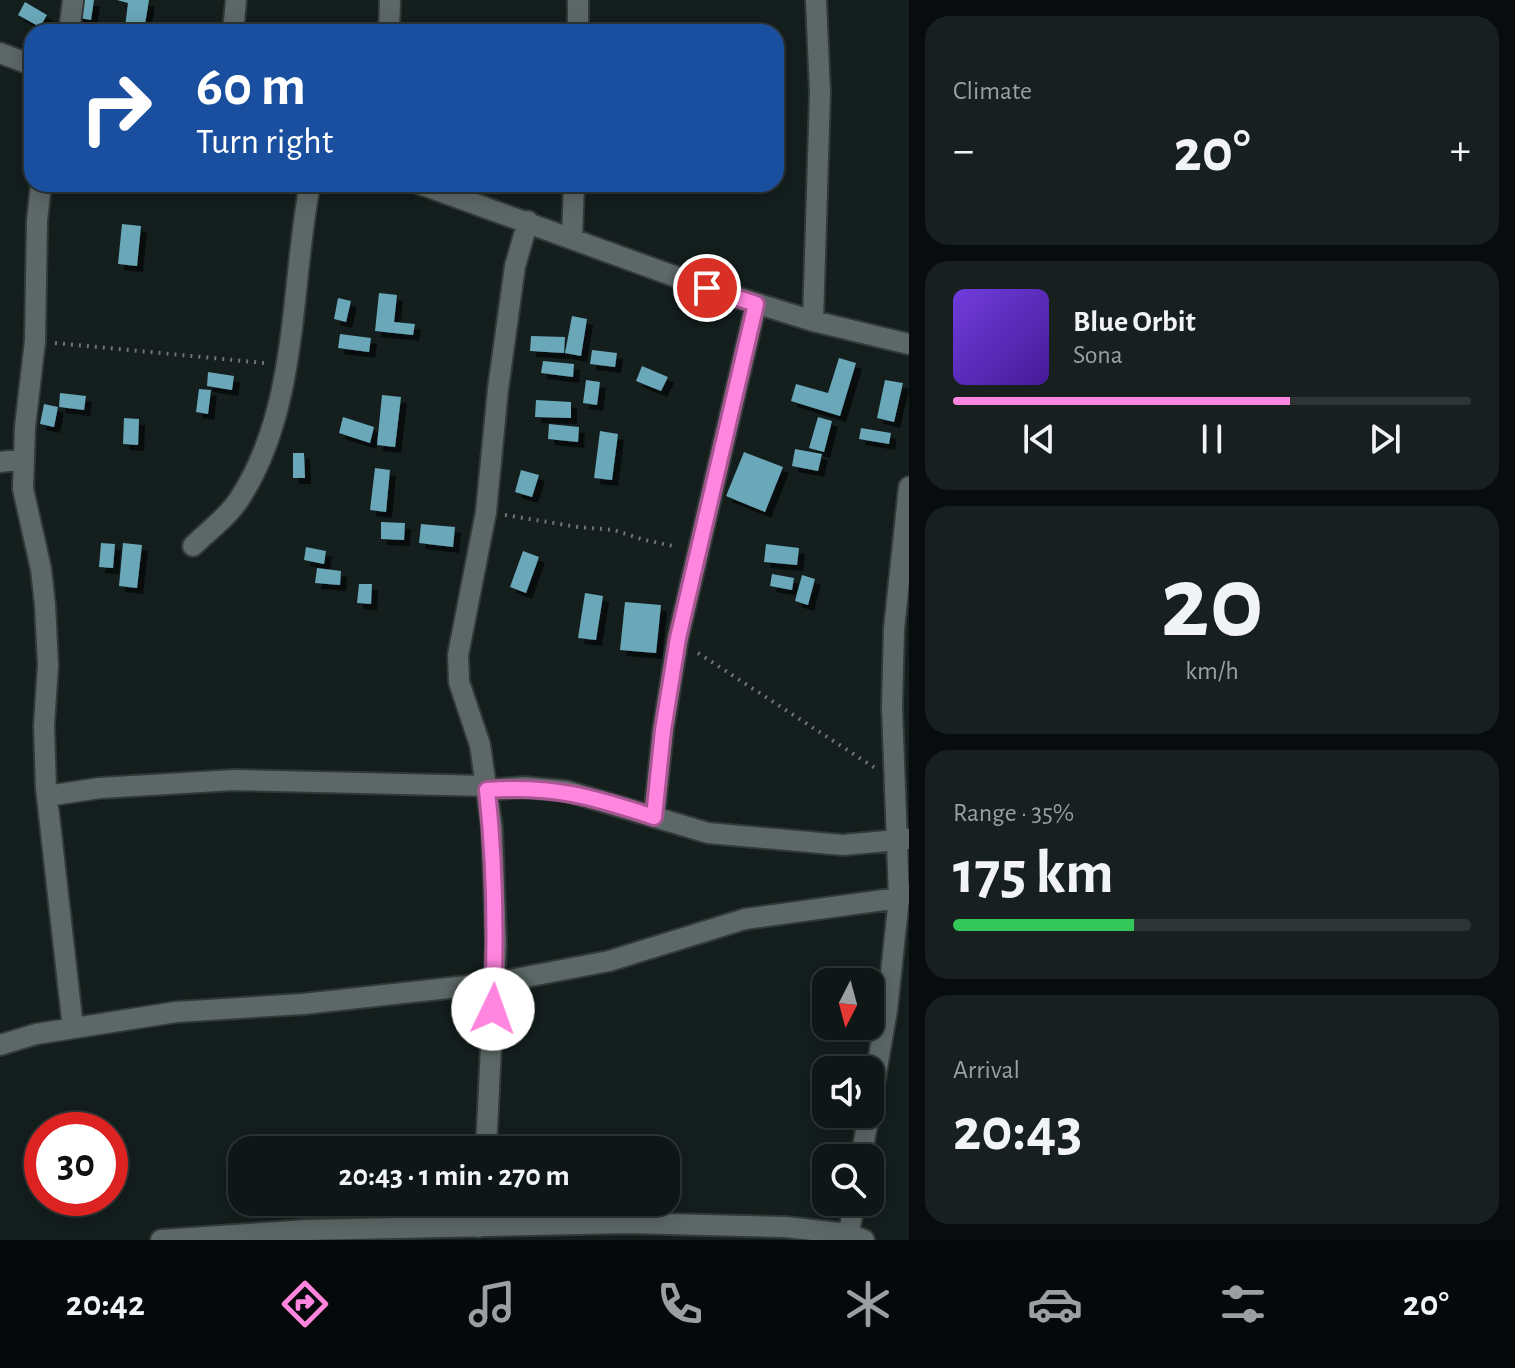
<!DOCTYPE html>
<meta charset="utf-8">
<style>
body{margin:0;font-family:"Alegreya Sans",sans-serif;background:#171f1f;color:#f1f3f6;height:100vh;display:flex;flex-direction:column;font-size:30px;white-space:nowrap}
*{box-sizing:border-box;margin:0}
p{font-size:26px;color:#9b9fa1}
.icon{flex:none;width:44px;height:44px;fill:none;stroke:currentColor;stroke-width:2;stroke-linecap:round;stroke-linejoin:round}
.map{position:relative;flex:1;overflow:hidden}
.panel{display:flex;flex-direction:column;gap:16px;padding:16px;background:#080c0c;width:606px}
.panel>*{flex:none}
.top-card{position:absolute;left:24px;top:24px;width:760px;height:168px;border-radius:24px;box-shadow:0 4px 20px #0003,0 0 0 2px #2e3535;background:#1a4fa0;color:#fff;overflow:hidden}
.needle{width:52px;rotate:186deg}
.tools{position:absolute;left:812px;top:968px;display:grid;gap:16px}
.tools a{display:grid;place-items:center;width:72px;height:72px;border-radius:16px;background:#0e1616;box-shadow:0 4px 20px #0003,0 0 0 2px #2e3535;font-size:40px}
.speed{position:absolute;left:24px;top:1112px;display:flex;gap:16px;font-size:40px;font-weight:700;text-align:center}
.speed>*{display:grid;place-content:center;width:104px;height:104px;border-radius:50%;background:#0e1616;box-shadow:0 4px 20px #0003,0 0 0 2px #2e3535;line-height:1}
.speed .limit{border:12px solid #d22;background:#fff;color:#111}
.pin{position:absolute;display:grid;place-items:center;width:68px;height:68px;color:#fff;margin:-34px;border:4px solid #fff;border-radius:50%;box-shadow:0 2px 8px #0007}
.me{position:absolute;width:88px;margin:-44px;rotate:3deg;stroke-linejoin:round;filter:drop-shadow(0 0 6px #0008)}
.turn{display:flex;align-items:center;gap:28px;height:168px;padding:0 40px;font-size:36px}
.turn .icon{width:104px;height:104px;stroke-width:2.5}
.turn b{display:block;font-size:56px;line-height:68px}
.big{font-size:60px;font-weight:600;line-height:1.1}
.panel .card{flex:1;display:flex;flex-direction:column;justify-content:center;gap:12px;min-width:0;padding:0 28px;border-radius:24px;background:#171f1f}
.panel .dial{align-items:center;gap:0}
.dial b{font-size:104px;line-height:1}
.song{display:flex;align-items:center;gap:24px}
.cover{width:96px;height:96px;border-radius:12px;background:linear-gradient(135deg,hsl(260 70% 55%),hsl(260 70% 35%))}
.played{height:8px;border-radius:4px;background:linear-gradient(90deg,#ff85de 65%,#2e3535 65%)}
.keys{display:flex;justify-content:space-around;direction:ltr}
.heat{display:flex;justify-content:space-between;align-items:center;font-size:44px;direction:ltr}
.charge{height:12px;border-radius:6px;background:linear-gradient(90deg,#34c759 35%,#2e3535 0)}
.trip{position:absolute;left:228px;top:1136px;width:452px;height:80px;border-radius:24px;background:#0e1616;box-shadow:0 4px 20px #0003,0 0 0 2px #2e3535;font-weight:600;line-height:80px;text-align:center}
.tabs{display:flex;height:128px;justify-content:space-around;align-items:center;background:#060909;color:#9b9fa1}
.tabs .icon{width:56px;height:56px}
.tabs .current{color:#ff85de}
.tabs b{font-size:36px;color:#f1f3f6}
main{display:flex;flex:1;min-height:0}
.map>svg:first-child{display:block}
.building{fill:#69a7b9;filter:url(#shadow)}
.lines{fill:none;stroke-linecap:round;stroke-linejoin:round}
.street-casing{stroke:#333938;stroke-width:24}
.path{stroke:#6d7675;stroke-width:4;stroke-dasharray:2 6;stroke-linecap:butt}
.street{stroke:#5c6867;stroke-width:20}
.route-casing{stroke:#a65690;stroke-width:20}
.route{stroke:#ff85de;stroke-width:14}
</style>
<main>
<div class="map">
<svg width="909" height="1240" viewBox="0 0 909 1240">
<defs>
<filter id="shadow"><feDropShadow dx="6" dy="6" stdDeviation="0" flood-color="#0009"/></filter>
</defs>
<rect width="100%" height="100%" fill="#131e1d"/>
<path class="building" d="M76,0H94L91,20L74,17Z
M117,0H149L144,30L125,27L128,3Z
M25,2L47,15L40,27L18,15Z
M122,224L141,226L137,266L118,264Z
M379,293L397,295L394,322L415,324L413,335L375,331Z
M338,298L351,301L346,322L334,319Z
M572,316L587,319L581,356L565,353Z
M340,334L371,338L369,352L338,348Z
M531,336L565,337L564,353L530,351Z
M592,350L617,353L615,367L590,364Z
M839,358L856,363L840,416L791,401L796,384L828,393Z
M543,361L574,364L573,377L541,373Z
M642,366L668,377L661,391L636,381Z
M208,372L234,376L232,390L207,386Z
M586,380L600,382L597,405L583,403Z
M885,380L903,383L894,422L877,418Z
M199,389L211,390L208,414L196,412Z
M60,393L86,396L84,410L59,407Z
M382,395L401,397L395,447L377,445Z
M536,400L571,402V418L535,417Z
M44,404L58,407L54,427L40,424Z
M343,417L374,427L370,443L339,433Z
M818,417L832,421L824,452L809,448Z
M124,418L139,419L138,445L123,444Z
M549,424L579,427L578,442L548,439Z
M861,428L891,433L889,444L859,439Z
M600,431L618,434L612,480L594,478Z
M795,449L822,454L818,471L792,466Z
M744,452L783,467L765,512L726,496Z
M293,453H304L305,478H293Z
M375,468L390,470L386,512L370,510Z
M521,470L539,475L532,497L515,492Z
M381,522L405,523L404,540L381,539Z
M421,524L455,527L453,547L419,543Z
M101,543L115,544L113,568L99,567Z
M123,543L142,545L137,588L119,586Z
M766,544L799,548L797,565L764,562Z
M306,547L326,551L324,564L304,560Z
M523,551L539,557L526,593L510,587Z
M317,568L341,571L340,585L315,583Z
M772,574L794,578L792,590L770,586Z
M802,575L815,579L808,605L795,601Z
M359,584H372L371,604L357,603Z
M585,593L603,596L596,640L578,638Z
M625,602L661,605L656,653L620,650Z"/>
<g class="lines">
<g class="street-casing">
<path id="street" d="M578,0V32
M69,32L73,0
M233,32L236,0
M389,32L390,0
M0,53L32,65
M41,184L37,221L35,341L25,427L23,489L41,569L45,605L48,665L44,726L46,788L73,1028
M420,184L707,288L813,321L909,344
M572,238L574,184
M813,321L820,93L816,0
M0,462L23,459
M193,546C208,531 229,516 240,498C299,406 290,288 310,184
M487,790L524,787L567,791L708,833L843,845L908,839
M47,796L100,788L234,780L486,786
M654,817L663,730L678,638L756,304
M0,1045L36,1034L176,1012L303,1004L494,983L609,961L745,919L899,898L909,893
M870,1108L887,1010L899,898L892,707L894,629L909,487
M486,1150L496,944L492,828L480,745L459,682L458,655L486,512L498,389L515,266L528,221
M861,1158L869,1114
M479,1227L482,1202
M849,1234L854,1202
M161,1240L307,1230L628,1223L785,1227L849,1234L864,1240"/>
</g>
<path class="path" d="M55,343L265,363
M505,515L578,527L614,530L641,539L677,547
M698,653L875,768"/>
<use href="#street" class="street"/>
</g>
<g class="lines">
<g class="route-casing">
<path id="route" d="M493,1009C496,936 495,863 487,790C553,785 593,797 654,817L663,730L678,638L756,304L707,288"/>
</g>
<use href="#route" class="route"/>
</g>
</svg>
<div class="tools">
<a><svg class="needle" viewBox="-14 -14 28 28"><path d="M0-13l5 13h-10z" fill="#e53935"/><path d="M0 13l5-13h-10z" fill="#9b9fa1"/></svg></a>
<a><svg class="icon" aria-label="sound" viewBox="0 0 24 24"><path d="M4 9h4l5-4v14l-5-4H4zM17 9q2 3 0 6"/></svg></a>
<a><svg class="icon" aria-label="search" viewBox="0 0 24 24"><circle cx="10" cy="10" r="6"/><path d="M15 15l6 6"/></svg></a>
</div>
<div class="speed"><div class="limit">30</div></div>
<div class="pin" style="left:707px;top:288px;background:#d93025"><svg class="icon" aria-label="arrive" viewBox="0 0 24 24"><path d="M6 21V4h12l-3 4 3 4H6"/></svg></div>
<svg class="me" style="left:493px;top:1009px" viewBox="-20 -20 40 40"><circle r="19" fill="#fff"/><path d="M0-13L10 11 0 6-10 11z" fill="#ff85de"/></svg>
<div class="trip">20:43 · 1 min · 270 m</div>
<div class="top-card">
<div class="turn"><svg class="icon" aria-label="right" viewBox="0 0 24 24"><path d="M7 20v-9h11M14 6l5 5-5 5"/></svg><div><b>60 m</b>Turn right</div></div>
</div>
</div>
<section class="panel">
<div class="card"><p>Climate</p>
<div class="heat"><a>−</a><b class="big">20°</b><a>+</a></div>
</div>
<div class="card">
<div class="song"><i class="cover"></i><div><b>Blue Orbit</b><p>Sona</p></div></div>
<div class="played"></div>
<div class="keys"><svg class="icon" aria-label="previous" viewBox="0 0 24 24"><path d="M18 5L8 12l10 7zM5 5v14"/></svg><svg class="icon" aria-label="pause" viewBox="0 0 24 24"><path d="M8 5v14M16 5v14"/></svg><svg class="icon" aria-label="next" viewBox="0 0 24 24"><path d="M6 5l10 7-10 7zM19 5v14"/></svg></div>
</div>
<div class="card dial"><b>20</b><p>km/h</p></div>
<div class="card"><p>Range · 35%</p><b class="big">175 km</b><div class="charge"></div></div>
<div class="card"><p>Arrival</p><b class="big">20:43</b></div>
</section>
</main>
<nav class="tabs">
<b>20:42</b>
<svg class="icon current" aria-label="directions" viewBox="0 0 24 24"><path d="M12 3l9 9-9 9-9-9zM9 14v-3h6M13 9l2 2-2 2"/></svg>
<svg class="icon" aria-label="music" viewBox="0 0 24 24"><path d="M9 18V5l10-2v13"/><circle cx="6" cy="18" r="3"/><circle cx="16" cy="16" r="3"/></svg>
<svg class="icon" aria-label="phone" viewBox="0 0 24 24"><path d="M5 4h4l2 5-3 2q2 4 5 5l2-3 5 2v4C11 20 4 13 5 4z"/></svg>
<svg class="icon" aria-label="climate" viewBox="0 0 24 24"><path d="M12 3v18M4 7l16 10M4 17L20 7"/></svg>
<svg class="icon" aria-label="car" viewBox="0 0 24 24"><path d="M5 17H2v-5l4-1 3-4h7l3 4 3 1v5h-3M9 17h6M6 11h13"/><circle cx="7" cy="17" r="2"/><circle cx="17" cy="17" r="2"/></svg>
<svg class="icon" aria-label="filters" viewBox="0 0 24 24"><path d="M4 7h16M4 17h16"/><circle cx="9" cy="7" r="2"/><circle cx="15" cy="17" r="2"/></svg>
<b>20°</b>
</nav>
